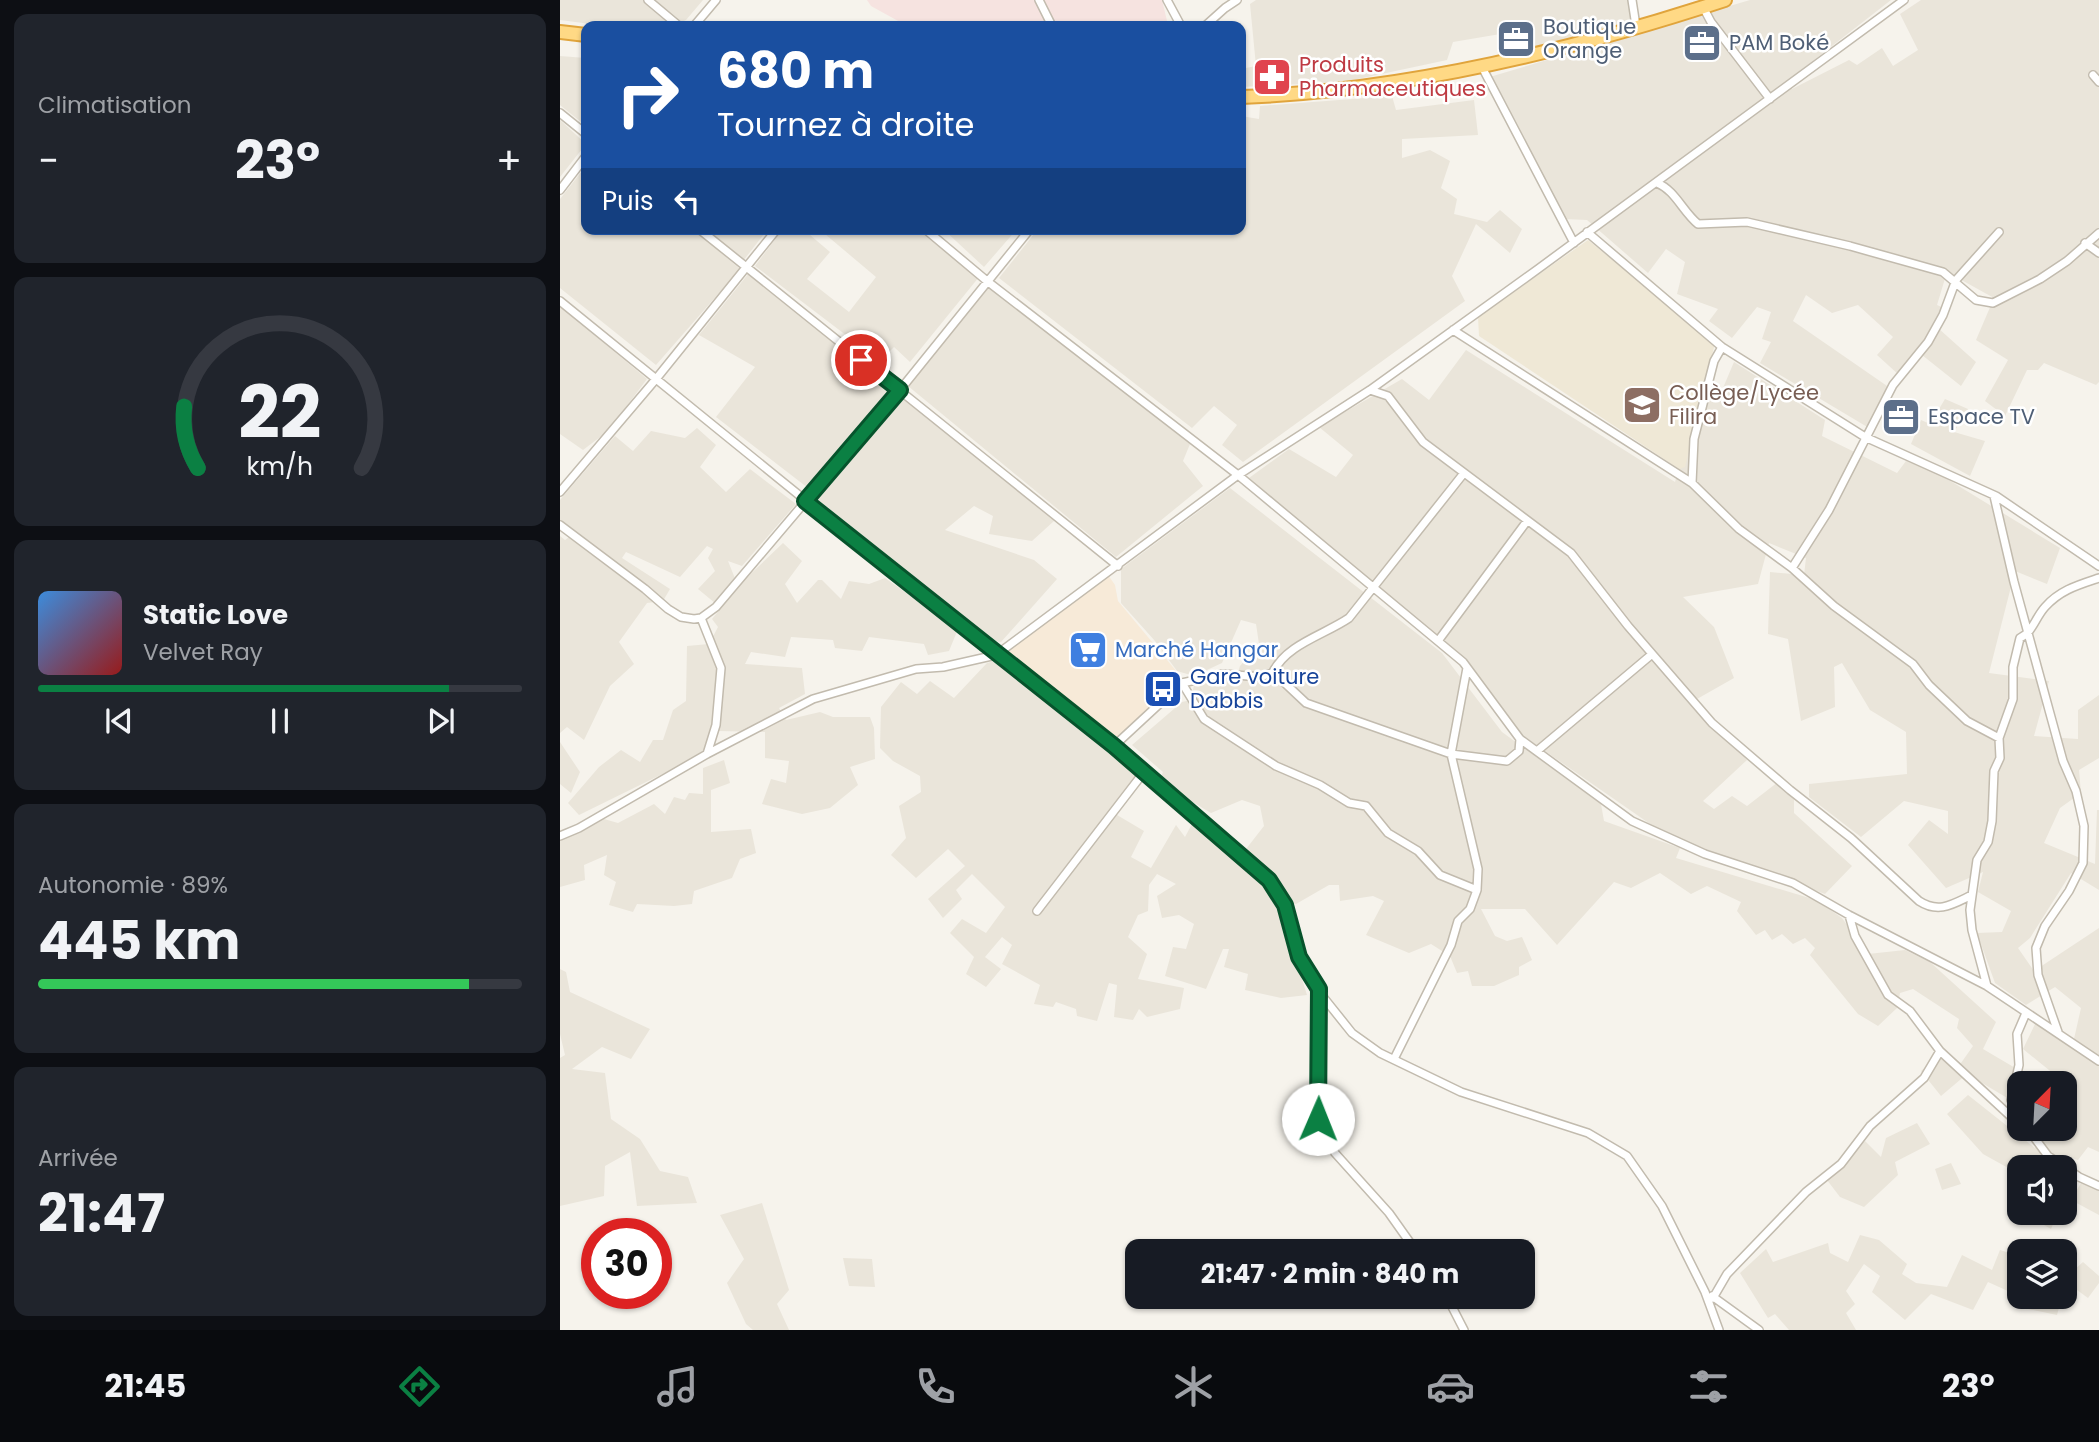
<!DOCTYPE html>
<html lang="fr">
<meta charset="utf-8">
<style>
body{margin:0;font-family:Poppins,sans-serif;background:#20242c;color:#f1f3f6;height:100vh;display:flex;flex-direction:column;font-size:26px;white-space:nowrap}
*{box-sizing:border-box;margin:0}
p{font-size:23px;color:#9ea1a6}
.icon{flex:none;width:38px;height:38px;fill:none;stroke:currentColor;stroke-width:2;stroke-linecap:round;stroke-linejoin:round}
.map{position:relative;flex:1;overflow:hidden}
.side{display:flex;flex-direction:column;gap:14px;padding:14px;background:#0d0f14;width:560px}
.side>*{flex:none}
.hud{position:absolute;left:21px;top:21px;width:665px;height:214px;border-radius:14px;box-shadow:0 2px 5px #0004;background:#1a4fa0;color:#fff;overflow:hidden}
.needle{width:46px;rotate:24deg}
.tools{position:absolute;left:1447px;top:1071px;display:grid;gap:14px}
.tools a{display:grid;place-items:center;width:70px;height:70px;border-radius:14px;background:#171b24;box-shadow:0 2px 5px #0004;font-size:35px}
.speed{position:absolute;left:21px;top:1218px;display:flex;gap:14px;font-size:35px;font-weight:700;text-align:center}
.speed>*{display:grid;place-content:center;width:91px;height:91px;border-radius:50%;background:#171b24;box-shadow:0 2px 5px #0004;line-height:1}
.speed .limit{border:10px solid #d22;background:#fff;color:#111}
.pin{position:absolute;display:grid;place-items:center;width:60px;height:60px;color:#fff;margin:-30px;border:4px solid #fff;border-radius:50%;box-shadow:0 2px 7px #0007}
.me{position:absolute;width:77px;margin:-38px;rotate:1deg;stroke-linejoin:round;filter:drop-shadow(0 0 5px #0008)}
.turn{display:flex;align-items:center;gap:24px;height:147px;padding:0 21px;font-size:32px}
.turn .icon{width:91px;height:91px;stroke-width:2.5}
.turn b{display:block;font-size:49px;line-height:60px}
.then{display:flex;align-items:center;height:66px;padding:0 21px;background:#0003;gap:14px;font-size:26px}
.big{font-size:52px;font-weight:700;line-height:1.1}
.side .widget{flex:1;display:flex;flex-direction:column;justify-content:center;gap:10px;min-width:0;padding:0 24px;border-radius:14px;background:#20242c}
.side .dial{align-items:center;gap:0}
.dial svg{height:182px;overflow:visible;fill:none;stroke:#363941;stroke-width:7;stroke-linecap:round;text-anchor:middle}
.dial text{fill:#f1f3f6;stroke:none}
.song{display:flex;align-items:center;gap:21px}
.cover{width:84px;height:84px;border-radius:10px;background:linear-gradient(135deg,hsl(210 70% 55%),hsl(0 70% 35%))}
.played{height:7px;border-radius:4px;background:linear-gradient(90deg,#0b8043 85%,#363941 85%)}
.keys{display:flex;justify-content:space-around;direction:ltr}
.heat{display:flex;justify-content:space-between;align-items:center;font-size:38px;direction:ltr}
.charge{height:10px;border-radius:5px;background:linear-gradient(90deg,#34c759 89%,#363941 0)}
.trip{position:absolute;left:565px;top:1239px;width:410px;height:70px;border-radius:14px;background:#171b24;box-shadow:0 2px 5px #0004;font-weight:700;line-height:70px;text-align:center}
.dock{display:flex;height:112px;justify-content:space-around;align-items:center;background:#090b0e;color:#9ea1a6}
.dock .icon{width:49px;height:49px}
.dock .current{color:#0b8043}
.dock b{font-size:32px;color:#f1f3f6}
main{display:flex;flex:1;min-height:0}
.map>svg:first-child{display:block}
.residential{fill:#eae5da}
.commercial{fill:#f7ead8}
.education{fill:#efe8d6}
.medical{fill:#f6e3e0}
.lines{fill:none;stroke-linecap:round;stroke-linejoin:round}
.minor-casing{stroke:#c2bbae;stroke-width:10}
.trunk-casing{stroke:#e0a43c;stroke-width:16}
.minor{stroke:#fff;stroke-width:7}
.trunk{stroke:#ffd985;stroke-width:12}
.route-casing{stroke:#07532c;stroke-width:18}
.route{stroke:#0b8043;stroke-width:12}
.labels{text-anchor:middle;stroke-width:5;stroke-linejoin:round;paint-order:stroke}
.service-label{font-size:21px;fill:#4e5e75;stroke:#fff;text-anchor:start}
.health-label{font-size:21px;fill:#be3a42;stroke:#fff;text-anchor:start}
.education-label{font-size:21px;fill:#785e54;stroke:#fff;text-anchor:start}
.shop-label{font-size:21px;fill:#366cbe;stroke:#fff;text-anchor:start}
.transit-label{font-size:21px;fill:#164399;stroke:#fff;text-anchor:start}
</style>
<main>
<section class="side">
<div class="widget"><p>Climatisation</p>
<div class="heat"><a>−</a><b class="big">23°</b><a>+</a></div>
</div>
<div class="widget dial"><svg viewBox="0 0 100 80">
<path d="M14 69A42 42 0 1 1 86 69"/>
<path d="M14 69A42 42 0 0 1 8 42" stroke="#0b8043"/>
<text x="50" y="56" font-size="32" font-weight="700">22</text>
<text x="50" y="72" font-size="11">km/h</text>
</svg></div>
<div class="widget">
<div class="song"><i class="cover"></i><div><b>Static Love</b><p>Velvet Ray</p></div></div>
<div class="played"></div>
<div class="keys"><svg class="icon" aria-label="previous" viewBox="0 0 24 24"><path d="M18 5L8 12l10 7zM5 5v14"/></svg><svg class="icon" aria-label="pause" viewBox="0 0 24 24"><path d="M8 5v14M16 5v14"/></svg><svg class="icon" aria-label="next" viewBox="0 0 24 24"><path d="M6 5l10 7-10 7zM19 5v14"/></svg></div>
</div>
<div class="widget"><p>Autonomie · 89%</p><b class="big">445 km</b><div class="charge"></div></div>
<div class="widget"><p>Arrivée</p><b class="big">21:47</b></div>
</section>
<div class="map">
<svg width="1539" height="1330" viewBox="0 0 1539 1330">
<rect width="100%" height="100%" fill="#f6f3ec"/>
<path class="residential" d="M0,0H143L126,20L111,26H46L0,20Z
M696,0H1069L1072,22L969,49L964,30L893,42L887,60L784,82L681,87V69L696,66L690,4Z
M1190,0H1331L1231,78L1232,89L1289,60L1297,65L1322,48L1333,66L1358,50L1340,14L1361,0H1539V382L1536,385L1484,363L1478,370H1467L1445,416L1425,401L1448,360L1416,340L1434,298L1387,272L1377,305L1386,309L1378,328L1416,362L1401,386L1362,355L1339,375L1317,355L1333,337L1298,305L1272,313L1246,295L1233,321L1330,388L1309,428L1200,363L1211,342L1202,339L1211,312L1197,307L1172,338L1149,321L1158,309L1117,294L1125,262L1106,249L1088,273L1027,220L1004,219L923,79Z
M0,56L26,58V126L0,105Z
M832,96L836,110L914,100L918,135L842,139V158L870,150L890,161L881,188L897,199L894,214L927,222L940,210L962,229L950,253L916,224L892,276L905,301L683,462L662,445L677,425L654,406L632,428L439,278L478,229H681V116L699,119L700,106Z
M0,120L26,144L0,177Z
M26,166V229H133L180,269L96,365L0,288V199Z
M147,229H208L183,261Z
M223,229H243L270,252L247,279L289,312L316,277L259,229H359L419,277L350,362L334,347L320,361L195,266Z
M383,229H457L424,267Z
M189,273L331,388L248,488L156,417L195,367L139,335Z
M429,287L630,444L623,461L643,486L556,557L348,386Z
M0,306L87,379L48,431L23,450L0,434Z
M906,350L1115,482L1142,388L1160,395L1174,362L1265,420L1262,436L1337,473L1346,461L1379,474L1500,548L1487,584L1455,571L1429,673L1489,681L1474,736L1518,739V710L1539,695V758L1519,770L1521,793L1500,808L1484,843L1535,864L1537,810H1539V890L1511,873L1470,938L1458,948L1474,971L1539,928V1056L1514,1039L1521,1008L1495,987L1466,1005L1435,983L1417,933L1442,932L1451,911L1418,892L1423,872L1386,888L1348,845L1369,820L1388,834V811L1344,801L1301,837L1249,797V784L1347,774L1346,732L1310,710L1282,663L1274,667L1275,707L1241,721L1228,639L1208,634L1210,572L1244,575L1246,558L1209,543L1198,584L1123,597L1154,627L1174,678L1137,699L1187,760L1143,801L1154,809L1172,796L1187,806L1218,782L1234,798V813L1292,866L1265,894L1103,833L959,733L907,664L689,478L729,449L776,477L793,455L759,427L842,379L869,400Z
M339,396L494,521L472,541L429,534L433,516L414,506L385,530L474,560L497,579L441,642L434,641L256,498Z
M1385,399L1408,409L1394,432L1425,441L1410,476L1351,444L1361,420L1370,424Z
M137,428L156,445L140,467L166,492L190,469L236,504L182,566L168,561L178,586L223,543L242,561L225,584L237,603L258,580H262L281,599L289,581L309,584L325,578L398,629L389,651L368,655L364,644L309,637L302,651L275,648L273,640L231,637L225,657L191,652L185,664L242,668L245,694L219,708L226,720L260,712L273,717H310L314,728L315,759L290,767L298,785L270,808L242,814L202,804L211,779L226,783L229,761L205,758V732L158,731L141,755L19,815L8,803L39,767L61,750L80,762L93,740H103L113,710L126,701L127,646L149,644L158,627L152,619L161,608L138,589L155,571L148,558L153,549L147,546L120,577L66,552L62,558L110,589L103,601L87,603L59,642L74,664L50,686L24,740L7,727L0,733V536L5,540L12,535L0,522V500L55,436L73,451L91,431L125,438Z
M670,488L882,653L942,732L1041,804L1044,821L1120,848L1116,858L1256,900L1282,918L1308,954L1345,950L1370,962L1436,1022L1423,1049L1481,1083H1460L1459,1105L1407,1074L1381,1096L1361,1071L1379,1055L1401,1063L1413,1046L1397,1028L1399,1019L1353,989L1340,993L1337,1008L1318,1026L1298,1014L1250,955L1255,948L1245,938L1233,944L1222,934L1212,940L1205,930L1196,935L1177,911L1181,902L1147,886L1131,894L1100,873L1071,888L1054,882L997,945L965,909H921L935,936L947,941L962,937L972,960L959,967V975L934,986H912L908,971L897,973L890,956L871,944L849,953L806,935L824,901L813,896L780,901L779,885H769L736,904L728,903L717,878L686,849L704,826L700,806L682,800L651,813L599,782L603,772L572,745L622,702L631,700L634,685L677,676L680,666L699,644L696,624L681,620L662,663L634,676L617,671L595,641L561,603V569Z
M438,660L510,711L579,771L552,812L584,831L571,857L591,868L616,825L625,837L634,820L699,873L714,891L747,995L721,998L685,990L688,974L664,967L669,949H663L646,989L605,976L613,947L626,949L634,924L619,915L602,918L597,896L616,884L597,874L589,885L588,911L578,915L568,937L587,954L578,979L624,988L620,1009L587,1017L579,1009L573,1020L554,1017L557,985L549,983L537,1021L517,1016L516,1009L496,1002L493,1007L474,1004L480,985L442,964L452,945L442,937L425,957L441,969L426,987L406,974L414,957L390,933L402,919L426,933L445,907L412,874L396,890L402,899L383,918L368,899L405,866L388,849L356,878L331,855L346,838L339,806L361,792L360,776L333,761L320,748L321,707L341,682L357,694L370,681L394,698L427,663Z
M0,742L20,772L11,793L0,784Z
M164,760L170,783L151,790V832L191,829L196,853L180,859L172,878L134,891L132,904L114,906L77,904L73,912L49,905L56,882L44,875L47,855L24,865L25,880L0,887V841L37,817L58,823L94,804L105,814L114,797L125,800L129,793L143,794V768Z
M0,969L6,972L10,992L90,1029L71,1059L42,1047L12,1069L45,1073L51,1119L80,1139L100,1171L128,1177L137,1203L77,1206L70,1152L45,1166L44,1196L0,1206V1058L5,1055L0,1034Z
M1476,1022L1539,1063V1152L1528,1147L1518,1160L1502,1155L1496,1167H1460L1459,1174L1423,1154L1387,1114L1408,1095L1475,1148L1485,1129H1505V1083L1463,1049Z
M1357,1123L1370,1144L1335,1162L1338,1175L1304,1207L1280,1197L1267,1180L1305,1141L1321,1157L1326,1138Z
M1391,1163L1401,1184L1382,1190L1375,1169Z
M1521,1183L1538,1190L1539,1188V1215L1511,1200Z
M202,1203L229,1290L217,1304L229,1330H193L186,1324L167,1283L184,1259L160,1215Z
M1463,1213H1498L1491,1229Z
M1300,1235L1319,1240L1347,1264L1342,1274L1356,1283L1387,1287L1402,1255L1432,1270L1440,1250L1459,1256V1296L1428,1282L1413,1310L1371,1294L1345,1320L1312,1292L1320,1276L1304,1264L1286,1291L1295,1304L1286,1313L1296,1330H1229L1215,1314L1208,1318L1180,1273L1206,1249L1213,1262L1268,1243L1270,1253L1288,1262Z
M283,1258L312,1259L315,1287L289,1286Z
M1523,1262L1539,1276V1283L1528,1298L1506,1282L1505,1284V1278Z
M1461,1297H1502L1497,1315L1463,1308L1465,1299Z"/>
<path class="commercial" d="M548,575L555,585L558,601L622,678L561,740L443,650Z"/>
<path class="education" d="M1028,240L1155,343L1125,467L1119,469L919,336L918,317Z"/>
<path class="medical" d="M307,0H602L608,25L339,26L340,22L311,6Z"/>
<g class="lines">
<g class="minor-casing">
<path id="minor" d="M88,0L119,26
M479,0L492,26
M607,0L621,26
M1072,0L1076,26
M1143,7L1151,22L1210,99
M134,26L156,0
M645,26L665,8L677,0
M922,67L1014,243
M1533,75L1539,82
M0,113L26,134
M1097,183C1115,190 1123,212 1138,224L1187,222L1290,246L1383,272L1416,300L1433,303L1480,279L1507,261L1539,233
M0,190L26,156
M139,229L558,566
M365,229L427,281L678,475L903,662L960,739L1072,821L1145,854L1233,883L1289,915L1427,986L1539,1061
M1027,232L1162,347L1305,437L1436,496L1539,566
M1525,243L1539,253
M0,301L436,655L554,746L709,879L725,905L739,957L764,998L792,1033L820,1053L901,1092L1028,1133L1067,1156L1102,1206L1145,1292L1159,1330
M893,330L1132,483L1134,439L1154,361L1162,347
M810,390L828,396L863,442L1011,553L1068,626L1152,723L1230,790L1291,838L1359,901C1379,914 1393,904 1412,895
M1132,483L1179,529L1232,568L1274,606L1353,664L1369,685L1407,721L1439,738
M0,492L96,379L217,229
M1434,496L1454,582L1503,761L1516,791L1524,826L1523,863L1509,891L1485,926L1476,948L1478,975L1498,1032
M0,525L85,589L108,609L121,617L134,619L141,618L161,668L156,725L147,754
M1232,568L1269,510L1333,385L1368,342L1383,315L1396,280L1439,232
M141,618L156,607L340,390L470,229
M878,641L967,521
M713,672C727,644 764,635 789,618L904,473
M622,683L644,719L716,766L760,785L789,803L806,806L828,833L858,851L880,875L917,890
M554,746L622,683L663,674L701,677L713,672L746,703L891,754L947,761L959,751L960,739
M977,751L1091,655
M0,836L19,828L147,754L253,699L356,669L383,667L436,655L678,475L810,390L978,269L1344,0
M477,911L584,772
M1289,915L1295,936L1328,995L1350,1011L1380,1051L1460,1125
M1427,986L1412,930L1410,910L1417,860L1428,842L1432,821L1434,771L1440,758L1439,738L1453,699V667L1460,638C1473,632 1475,618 1485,607C1500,590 1518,585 1539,578
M759,990L758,1119L775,1153L829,1213L856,1251
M834,1059L891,945L898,921L910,909L917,890L918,869L891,754L907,668
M1460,1117L1451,1100L1459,1065L1457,1034L1466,1013
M1468,1129L1488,1156L1519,1177L1539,1186
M1152,1296L1199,1330
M887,1297L904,1330
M1153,1298L1167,1274L1246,1192L1281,1164L1310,1126L1364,1078L1380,1051"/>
</g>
<g class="trunk-casing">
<path id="trunk" d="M0,32L26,35
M681,97C844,91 1010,51 1165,0"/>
</g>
<use href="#minor" class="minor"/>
<use href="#trunk" class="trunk"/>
</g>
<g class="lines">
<g class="route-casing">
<path id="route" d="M301,360L340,390L245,501L554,746L709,880L725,905L739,957L759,989L758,1119"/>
</g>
<use href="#route" class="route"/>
</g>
<defs>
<g id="office-square" transform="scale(2.0125)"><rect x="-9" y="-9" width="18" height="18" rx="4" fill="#5c6f8a" stroke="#fff"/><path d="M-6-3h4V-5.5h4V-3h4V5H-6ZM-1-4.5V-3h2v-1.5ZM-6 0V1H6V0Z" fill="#fff"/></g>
<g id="pharmacy-square" transform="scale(2.0125)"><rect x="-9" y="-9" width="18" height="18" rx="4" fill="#e0444e" stroke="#fff"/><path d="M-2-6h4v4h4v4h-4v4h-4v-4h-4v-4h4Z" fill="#fff"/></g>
<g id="school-square" transform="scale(2.0125)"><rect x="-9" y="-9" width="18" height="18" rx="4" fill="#8d6e63" stroke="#fff"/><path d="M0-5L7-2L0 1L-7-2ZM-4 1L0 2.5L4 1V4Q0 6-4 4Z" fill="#fff"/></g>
<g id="supermarket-square" transform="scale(2.0125)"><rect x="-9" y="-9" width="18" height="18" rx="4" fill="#3f7fe0" stroke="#fff"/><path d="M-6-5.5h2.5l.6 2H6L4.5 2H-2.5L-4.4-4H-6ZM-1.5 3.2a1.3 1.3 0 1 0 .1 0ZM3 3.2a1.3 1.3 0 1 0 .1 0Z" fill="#fff"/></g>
<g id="bus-square" transform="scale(2.0125)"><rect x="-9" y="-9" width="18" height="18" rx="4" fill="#1a4fb4" stroke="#fff"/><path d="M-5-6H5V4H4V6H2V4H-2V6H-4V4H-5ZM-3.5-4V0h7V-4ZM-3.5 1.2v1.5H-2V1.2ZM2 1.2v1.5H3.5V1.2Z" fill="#fff"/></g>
</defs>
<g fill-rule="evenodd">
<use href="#office-square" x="956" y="39"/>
<use href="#office-square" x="1142" y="43"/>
<use href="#pharmacy-square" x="712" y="77"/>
<use href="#school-square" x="1082" y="405"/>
<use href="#office-square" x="1341" y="417"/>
<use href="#supermarket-square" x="528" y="650"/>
<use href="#bus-square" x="603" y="689"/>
</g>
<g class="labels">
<g class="service-label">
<text x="983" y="34">Boutique<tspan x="983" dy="24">Orange</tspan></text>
<text x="1169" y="50">PAM Boké</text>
<text x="1368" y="424">Espace TV</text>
</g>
<g class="health-label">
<text x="739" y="72">Produits<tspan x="739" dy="24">Pharmaceutiques</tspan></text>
</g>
<g class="education-label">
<text x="1109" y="400">Collège/Lycée<tspan x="1109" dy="24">Filira</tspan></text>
</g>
<g class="shop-label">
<text x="555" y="657">Marché Hangar</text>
</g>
<g class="transit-label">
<text x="630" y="684">Gare voiture<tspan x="630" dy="24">Dabbis</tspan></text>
</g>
</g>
</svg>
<div class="tools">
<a><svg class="needle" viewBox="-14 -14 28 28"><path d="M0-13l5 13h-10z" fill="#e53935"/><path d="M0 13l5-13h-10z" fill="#9ea1a6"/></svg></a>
<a><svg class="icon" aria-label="sound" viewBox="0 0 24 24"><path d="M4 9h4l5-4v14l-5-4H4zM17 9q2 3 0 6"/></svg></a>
<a><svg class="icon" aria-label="layers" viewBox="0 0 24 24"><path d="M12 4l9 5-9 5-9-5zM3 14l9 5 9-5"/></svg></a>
</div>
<div class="speed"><div class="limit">30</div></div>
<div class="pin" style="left:301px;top:360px;background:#d93025"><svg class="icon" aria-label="arrive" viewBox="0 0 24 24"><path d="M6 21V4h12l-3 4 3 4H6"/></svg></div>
<svg class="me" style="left:758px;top:1119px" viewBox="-20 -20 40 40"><circle r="19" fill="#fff"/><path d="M0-13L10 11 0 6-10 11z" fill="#0b8043"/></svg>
<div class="trip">21:47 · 2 min · 840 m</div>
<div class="hud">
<div class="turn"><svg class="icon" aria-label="right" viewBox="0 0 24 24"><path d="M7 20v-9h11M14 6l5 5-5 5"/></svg><div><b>680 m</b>Tournez à droite</div></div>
<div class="then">Puis<svg class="icon" aria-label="left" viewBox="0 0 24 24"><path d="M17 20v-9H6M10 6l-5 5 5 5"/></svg></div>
</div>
</div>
</main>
<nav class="dock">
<b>21:45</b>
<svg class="icon current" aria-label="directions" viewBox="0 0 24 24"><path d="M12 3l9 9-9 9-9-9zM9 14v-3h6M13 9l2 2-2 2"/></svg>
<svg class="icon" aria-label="music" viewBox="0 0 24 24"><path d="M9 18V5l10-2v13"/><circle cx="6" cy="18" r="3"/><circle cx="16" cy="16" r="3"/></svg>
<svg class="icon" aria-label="phone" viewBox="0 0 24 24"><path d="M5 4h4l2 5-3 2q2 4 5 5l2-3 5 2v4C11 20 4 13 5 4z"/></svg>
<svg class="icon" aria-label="climate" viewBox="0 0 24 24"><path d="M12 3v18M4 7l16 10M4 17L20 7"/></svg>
<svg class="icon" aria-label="car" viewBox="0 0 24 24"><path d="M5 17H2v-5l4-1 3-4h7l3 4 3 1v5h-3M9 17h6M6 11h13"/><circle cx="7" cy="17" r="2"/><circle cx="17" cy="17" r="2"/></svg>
<svg class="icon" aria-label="filters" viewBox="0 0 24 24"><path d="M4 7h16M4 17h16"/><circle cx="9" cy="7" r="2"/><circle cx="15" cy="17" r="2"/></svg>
<b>23°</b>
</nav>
